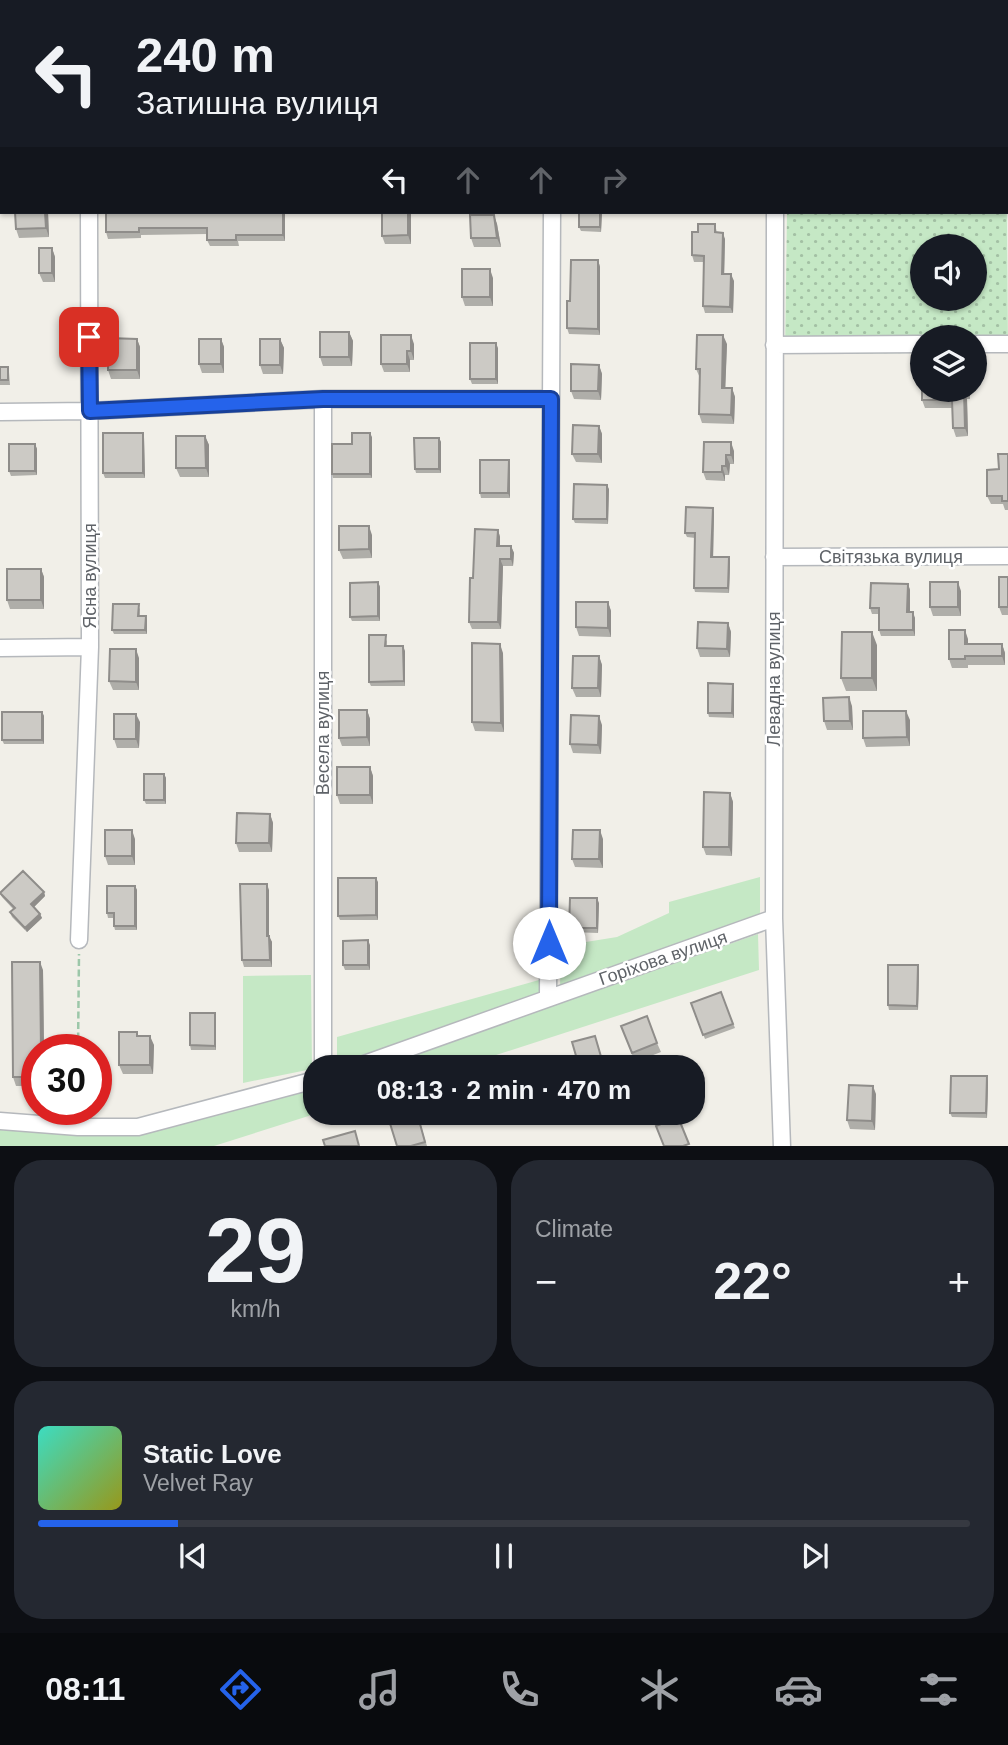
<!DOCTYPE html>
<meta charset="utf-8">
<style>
body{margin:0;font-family:Helvetica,sans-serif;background:#242831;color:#f1f3f6;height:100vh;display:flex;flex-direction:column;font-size:26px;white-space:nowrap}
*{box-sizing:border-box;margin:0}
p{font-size:23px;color:#9ea1a6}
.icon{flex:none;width:38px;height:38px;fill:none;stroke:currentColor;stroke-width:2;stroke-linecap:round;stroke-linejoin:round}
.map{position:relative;height:1146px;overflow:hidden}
.details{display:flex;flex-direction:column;gap:14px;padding:14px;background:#0d0f14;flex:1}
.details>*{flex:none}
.guide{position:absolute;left:0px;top:0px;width:1008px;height:214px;box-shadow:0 2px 5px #0004;background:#171b24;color:#f1f3f6;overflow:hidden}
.controls{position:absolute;left:910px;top:234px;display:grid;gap:14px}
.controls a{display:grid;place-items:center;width:77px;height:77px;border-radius:50%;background:#171b24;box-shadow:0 2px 5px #0004;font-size:35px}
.speed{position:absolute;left:21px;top:1034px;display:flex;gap:14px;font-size:35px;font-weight:700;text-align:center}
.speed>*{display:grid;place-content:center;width:91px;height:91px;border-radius:50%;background:#171b24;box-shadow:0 2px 5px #0004;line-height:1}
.speed .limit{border:10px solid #d22;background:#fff;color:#111}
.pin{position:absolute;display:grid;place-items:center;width:60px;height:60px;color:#fff;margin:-30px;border-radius:14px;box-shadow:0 4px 10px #0006}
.me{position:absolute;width:77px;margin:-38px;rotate:0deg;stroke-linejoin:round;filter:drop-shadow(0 0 5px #0008)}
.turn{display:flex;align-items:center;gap:24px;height:147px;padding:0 21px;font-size:32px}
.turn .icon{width:91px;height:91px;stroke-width:2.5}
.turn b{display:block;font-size:49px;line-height:60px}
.lanes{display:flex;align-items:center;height:66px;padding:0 21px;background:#0003;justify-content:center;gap:35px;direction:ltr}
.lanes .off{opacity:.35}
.big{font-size:52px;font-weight:700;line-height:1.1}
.details .tile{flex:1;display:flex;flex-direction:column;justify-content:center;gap:10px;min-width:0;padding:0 24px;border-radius:28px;background:#242831}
.details .dial{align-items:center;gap:0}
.dial b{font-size:91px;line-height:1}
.song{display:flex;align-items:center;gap:21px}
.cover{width:84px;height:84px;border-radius:10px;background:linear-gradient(135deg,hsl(170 70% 55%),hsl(60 70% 35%))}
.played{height:7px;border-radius:4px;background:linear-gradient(90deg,#2563eb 15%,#363941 15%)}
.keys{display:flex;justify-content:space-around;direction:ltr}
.heat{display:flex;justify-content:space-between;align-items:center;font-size:38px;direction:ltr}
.details .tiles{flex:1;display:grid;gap:14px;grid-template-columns:1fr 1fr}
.tile:last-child{grid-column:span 2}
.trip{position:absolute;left:303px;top:1055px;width:402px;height:70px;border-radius:28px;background:#171b24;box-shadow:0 2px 5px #0004;font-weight:700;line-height:70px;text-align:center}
.menu{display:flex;height:112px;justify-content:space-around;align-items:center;background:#090b0e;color:#9ea1a6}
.menu .icon{width:49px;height:49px}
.menu .selected{color:#2563eb}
.menu b{font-size:32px;color:#f1f3f6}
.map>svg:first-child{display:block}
.commercial{fill:#fef7e0}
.industrial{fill:url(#industrial-grid)}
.grass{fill:#c5e8c5}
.garden{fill:url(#garden-dots);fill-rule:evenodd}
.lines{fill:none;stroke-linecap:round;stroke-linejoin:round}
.minor-casing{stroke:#b5b8bc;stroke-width:19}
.path{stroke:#9cc7a9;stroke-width:2.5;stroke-dasharray:7 3.5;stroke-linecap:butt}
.minor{stroke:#fff;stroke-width:16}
.wall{fill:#afaea9}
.shaded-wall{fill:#8f8d8a}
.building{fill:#cccac5;stroke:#8f8d8a;stroke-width:2}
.route-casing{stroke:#184099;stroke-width:18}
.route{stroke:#2563eb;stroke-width:12}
.labels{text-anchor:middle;stroke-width:5;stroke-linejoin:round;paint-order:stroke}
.street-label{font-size:18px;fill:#5f6368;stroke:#fff}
</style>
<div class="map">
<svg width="1008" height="1147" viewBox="0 0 1008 1147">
<defs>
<pattern id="industrial-grid" width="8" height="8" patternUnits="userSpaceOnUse" patternTransform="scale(1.75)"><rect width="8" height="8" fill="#e0deda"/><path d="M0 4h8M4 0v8" fill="none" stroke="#b9b8b5"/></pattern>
<pattern id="garden-dots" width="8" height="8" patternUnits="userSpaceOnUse" patternTransform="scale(1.75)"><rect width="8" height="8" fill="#c5e8c5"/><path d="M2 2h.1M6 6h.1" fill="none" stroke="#a3c0a4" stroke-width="1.8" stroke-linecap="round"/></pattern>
</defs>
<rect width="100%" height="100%" fill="#f1efe8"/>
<path class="commercial" d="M819,0H1008V100L1006,2Z"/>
<path class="industrial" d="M0,0H752V2H2L0,126Z"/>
<path class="grass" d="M760,877V915L560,987L561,946L617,937L669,913V902Z
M758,934L759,970L459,1067H379Z
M311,975L312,1069L243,1083V976Z
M539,980L540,994L337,1065V1037Z
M315,1089V1113H318L214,1146L0,1147V1130L91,1136L139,1135Z"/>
<path class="garden" d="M1006,100L1008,353H975V338H922V353L785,354L787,212H1006ZM922,247H975V299H922Z"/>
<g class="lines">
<g class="minor-casing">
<path id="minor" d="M776,0V2
M0,156H2
M775,212L774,918L782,1147
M975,344H1008
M774,345L922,344
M323,399V1068
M0,412L90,411L323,399H551
M774,557L1008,556
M0,648L90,647
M79,940L90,647L89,212
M548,998L552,212
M353,1068L774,918
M0,1121L78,1127H138L315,1080"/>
</g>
<path class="path" d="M831,2L835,0
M78,1050L79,954"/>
<use href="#minor" class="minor"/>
</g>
<path class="wall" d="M452,0H502V2H470Z
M48,212L49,237L19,238L16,229Z
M382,212H411V244H385L382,236Z
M602,212L601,232L581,231L579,227Z
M285,213V241H238L239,246H210L207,240V234L141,235V238L108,239L106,232Z
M494,215L497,224L501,247H474L471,238Z
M715,224L717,233L725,239L724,274L734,281L733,313H705L703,306L704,262H694L692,255L698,232Z
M52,248L55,257V282H43L39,273Z
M598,260L600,267V335L569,334L567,328L570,301Z
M493,278V306H465L462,297Z
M349,332L353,341L352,366H323L320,357Z
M137,339L140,347V379H111L108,370Z
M221,339L224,347V373H202L199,364Z
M280,339L284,348L283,374H263L260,365Z
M414,344V360H410V372H384L381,364Z
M727,344L725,388H732L735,397L734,424L702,423L699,414L700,378L696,369Z
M498,348V384H472L470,379Z
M599,365L602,374L601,400L574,399L571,391Z
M0,367L9,372L10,385H0Z
M922,390H970V399H967L968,436L956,437L953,428L952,408H925L922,400Z
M599,426L602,434V463L576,462L572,454Z
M205,436L209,445V477H180L176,468Z
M144,437L145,478H105L103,473Z
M372,437V478H333L332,474L352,444Z
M439,438L441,442V473H416L415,469Z
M704,442L734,451V464H730L729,475H725V481L706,480L703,472Z
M35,444L37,449V475L11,476L9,471Z
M1008,454V510H1005L1003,504H991L987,496L999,469Z
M509,460L510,465V498H481L480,493Z
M609,489L608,524L575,523L573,519Z
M714,512L713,557H729L730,561L729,593L695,592L694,588L695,538L687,537L685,533Z
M498,530L500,537V546H511L514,553L513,566H503L501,629H472L469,622L473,578Z
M372,535V558L343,559L339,550Z
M41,569L44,577V609H10L7,600Z
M1008,577V615H1002L999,607Z
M378,582L380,587V621H352L350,617Z
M908,584L910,590V612L915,618V636H881L879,630V614H872L870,608Z
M961,591V616H933L930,607Z
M608,602L611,611V637L579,636L576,627Z
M140,608V616H146L147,620V634H114L112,630Z
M728,623L731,632L730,657H700L697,648Z
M387,639V646L405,651V686H371L369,682Z
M968,639V644H1002L1005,653V665H968V668H952L949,659Z
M877,645V691H846L841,678Z
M503,653L504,732L475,731L472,722Z
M599,656L602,665L601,697H576L572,688Z
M139,658V690H113L109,681Z
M733,684L734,688V718L709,717L708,713Z
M852,706L853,730H827L824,721Z
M367,710L370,719V746H342L339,738Z
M42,712L44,716V744H4L2,740Z
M910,720V746L866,747L863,738Z
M140,722L139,748H117L114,739Z
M602,725L601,754L573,753L570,744Z
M370,767L373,776V804H340L337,795Z
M164,774L166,778V804H146L144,800Z
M730,793L733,802L732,856L706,855L703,847Z
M270,814L273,823L272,852H239L236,843Z
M135,839V865H108L105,856Z
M603,839V868L575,867L572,859Z
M378,882V920H340L338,916Z
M135,886L137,890V930H115L114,926V918H108L107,913Z
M269,890V936L272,942V967H244L242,960Z
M44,892L45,896L34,907L40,914L42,918L27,932L12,917L10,912L13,909L2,897L0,893Z
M599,903L598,933L571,932L569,928Z
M370,945V970H345L343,965Z
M918,965L919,970L918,1010H889L888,1005Z
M43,970L44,1050H37V1086H16L13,1077Z
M721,992L735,1028L705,1039L691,1003Z
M216,1018V1050H191L190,1045Z
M621,1026L657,1043L661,1052L635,1062Z
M139,1036L154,1045L153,1074H123L119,1065Z
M572,1042L598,1045L605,1068H580Z
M988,1081L987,1118L952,1117L950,1113Z
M876,1094L875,1130L850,1129L847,1120Z
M417,1113L427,1146H397Z"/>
<path class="shaded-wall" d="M45,212H48L49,237L46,228Z
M283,212H285V241L283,235Z
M408,212H411V244L408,235Z
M600,212H602L601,232L600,227Z
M494,215L497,224L501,247L497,238Z
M723,233L725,239L724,281L722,274Z
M52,248L55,257V282L52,273Z
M598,260L600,267V335L598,329Z
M490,269L493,278V306L490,297Z
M731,274L734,281L733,313L730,307Z
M349,332L353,341L352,366L349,357Z
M411,335L414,344V360L411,351Z
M723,335L727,344L725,397L722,388Z
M137,339L140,347V379L137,370Z
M221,339L224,347V373L221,364Z
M280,339L284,348L283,374L280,365Z
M496,343L498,348V384L496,379Z
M407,351L410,360V372L407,364Z
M599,365L602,374L601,400L598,391Z
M732,388L735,397L734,424L731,415Z
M964,391L967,399L968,436L965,428Z
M599,426L602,434V463L598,454Z
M143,433L144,437L145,478L143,473Z
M370,433L372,437V478L370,474Z
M205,436L209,445V477L206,468Z
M439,438L441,442V473L439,469Z
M731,442L734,451V464L731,455Z
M35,444L37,449V475L35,471Z
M726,455L730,464L729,475L726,466Z
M509,460L510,465V498L508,493Z
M722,466L725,475V481L722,472Z
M607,485L609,489L608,524L607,519Z
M713,508L714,512L713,561L711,557Z
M369,526L372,535V558L369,549Z
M498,530L500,537V553L497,546Z
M511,546L514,553L513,566L511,559Z
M729,557L730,561L729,593L728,588Z
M500,559L503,566L501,629L498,622Z
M41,569L44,577V609L41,600Z
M378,582L380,587V621L378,616Z
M958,582L961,591V616L958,607Z
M908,584L910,590V618L907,612Z
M608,602L611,611V637L608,628Z
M913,612L915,618V636L913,630Z
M146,616L147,620V634L145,630Z
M728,623L731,632L730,657L727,649Z
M965,630L968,639V653L965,644Z
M872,632L877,645V691L872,678Z
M500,644L503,653L504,732L501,723Z
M1002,644L1005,653V665L1002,656Z
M403,646L405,651V686L404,681Z
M136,649L139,658V690L136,682Z
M599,656L602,665L601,697L598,688Z
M733,684L734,688V718L732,713Z
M849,697L852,706L853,730L850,721Z
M367,710L370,719V746L367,737Z
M906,711L910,720V746L907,737Z
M42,712L44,716V744L42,740Z
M136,714L140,722L139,748L136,739Z
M599,716L602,725L601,754L598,745Z
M370,767L373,776V804L370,795Z
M164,774L166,778V804L164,800Z
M730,793L733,802L732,856L729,847Z
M270,814L273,823L272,852L269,843Z
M132,830L135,839V865L132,856Z
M600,830L603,839V868L599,859Z
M376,878L378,882V920L376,915Z
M267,884L269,890V942L267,936Z
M135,886L137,890V930L135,926Z
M44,892L45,896L32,909L31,904Z
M597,898L599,903L598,933L597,928Z
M40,914L42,918L27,932L25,928Z
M269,936L272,942V967L270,960Z
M368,940L370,945V970L368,965Z
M40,962L43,970L44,1050H41Z
M918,965L919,970L918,1010L917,1006Z
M215,1013L216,1018V1050L215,1046Z
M150,1036L154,1045L153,1074L150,1065Z
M987,1076L988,1081L987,1118L986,1113Z
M873,1086L876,1094L875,1130L872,1121Z"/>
<path class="building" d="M0,25H2V56H0Z
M0,92H2V115H0Z
M15,212H45L46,228L16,229Z
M106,212H283V235H236V240H207V228H139V232H106Z
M382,212H408V235L382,236Z
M579,212H600V227H579Z
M470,215H494L497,238H471Z
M698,224H715V232L723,233L722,274H731L730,307L703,306L704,256L692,255V232H698Z
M39,248H52V273H39Z
M571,260H598V329L567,328V301H570Z
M462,269H490V297H462Z
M320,332H349V357H320Z
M381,335H411V351H407V364H381Z
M697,335H723L722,388H732L731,415L699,414L700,369H696Z
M108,338L137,339V370H108Z
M199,339H221V364H199Z
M260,339H280V365H260Z
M470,343H496V379H470Z
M922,361V390H967L964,391L965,428H953L952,400H922Z
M571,364L599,365L598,391H571Z
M0,367H8V380H0Z
M573,425L599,426L598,454H572Z
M103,433H143V473H103Z
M352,433H370V474H332V444H352Z
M176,436H205L206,468H176Z
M414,438H439V469H415Z
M704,442H731V455H726V466H722V472H703Z
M9,444H35V471H9Z
M998,454H1008V501H1002V496H987V470L999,469Z
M480,460H509L508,493H480Z
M574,484L607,485V519H573Z
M686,507L713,508L711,557H729L728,588H694L695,533H685Z
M339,526H369V549L339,550Z
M475,529L498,530L497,546H511V559H500L498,622H469L470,578H473Z
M7,569H41V600H7Z
M999,577H1008V607H999Z
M378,582V616L350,617V583Z
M930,582H958V607H930Z
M871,583L908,584L907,612H913V630H879V608H870Z
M576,602H608V628L576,627Z
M113,604H139L138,616H146L145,630H112Z
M698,622L728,623L727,649L697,648Z
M949,630H965V644H1002V656H965V659H949Z
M842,632H872V678H841Z
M369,635H386L385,646H403L404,681L369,682Z
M472,643L500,644L501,723L472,722Z
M110,649H136V682L109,681Z
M573,656H599L598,688H572Z
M708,683L733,684L732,713H708Z
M849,697L850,721H824L823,698Z
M339,710H367V737L339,738Z
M863,711H906L907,737L863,738Z
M2,712H42V740H2Z
M114,714H136V739H114Z
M571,715L599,716L598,745L570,744Z
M337,767H370V795H337Z
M144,774H164V800H144Z
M704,792L730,793L729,847H703Z
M237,813L270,814L269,843H236Z
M105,830H132V856H105Z
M573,830H600L599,859H572Z
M23,871L44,892L31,904L40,914L25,928L10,912L15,908L0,893Z
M338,878H376V915L338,916Z
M240,884H267V936H269L270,960H242Z
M107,886H135V926H114V913H107Z
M570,898H597V928H569Z
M368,940V965H343V941Z
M12,962H40L41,1050H37V1077H13Z
M888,965H918L917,1006L888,1005Z
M721,992L733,1024L703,1035L691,1003Z
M190,1013H215V1046L190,1045Z
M647,1016L657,1043L632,1053L621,1026Z
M119,1032H137V1036H150V1065H119Z
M595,1036L602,1060L579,1066L572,1042Z
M540,1060L542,1068H515Z
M951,1076H987L986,1113H950Z
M849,1085L873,1086L872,1121L847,1120Z
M403,1113H417L425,1142L411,1146H397L388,1117Z
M678,1117L689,1144L683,1146H664L656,1126Z
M355,1131L359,1146H325L323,1140Z"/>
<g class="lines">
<g class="route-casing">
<path id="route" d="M89,337L90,411L323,399H551L549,943"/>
</g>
<use href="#route" class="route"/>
</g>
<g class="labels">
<g class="street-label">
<text x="891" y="563">Світязька вулиця</text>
<text transform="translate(90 576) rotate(-90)" y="6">Ясна вулиця</text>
<text transform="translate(774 679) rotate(-90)" y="6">Левадна вулиця</text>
<text transform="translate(323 733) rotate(-90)" y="6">Весела вулиця</text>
<text transform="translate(663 958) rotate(-19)" y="6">Горіхова вулиця</text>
</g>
</g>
</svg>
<div class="controls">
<a><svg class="icon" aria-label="sound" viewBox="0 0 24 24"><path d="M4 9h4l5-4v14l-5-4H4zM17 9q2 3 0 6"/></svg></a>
<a><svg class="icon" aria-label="layers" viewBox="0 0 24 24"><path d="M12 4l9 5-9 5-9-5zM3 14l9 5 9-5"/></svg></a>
</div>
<div class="speed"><div class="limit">30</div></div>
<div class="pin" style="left:89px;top:337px;background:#d93025"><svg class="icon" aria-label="arrive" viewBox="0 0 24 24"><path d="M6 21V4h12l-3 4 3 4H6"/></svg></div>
<svg class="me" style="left:549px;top:943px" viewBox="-20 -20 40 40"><circle r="19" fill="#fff"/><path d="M0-13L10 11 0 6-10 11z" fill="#2563eb"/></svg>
<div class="trip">08:13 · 2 min · 470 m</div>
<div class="guide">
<div class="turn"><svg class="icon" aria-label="left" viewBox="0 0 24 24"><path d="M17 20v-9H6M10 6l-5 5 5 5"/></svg><div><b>240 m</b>Затишна вулиця</div></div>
<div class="lanes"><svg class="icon" aria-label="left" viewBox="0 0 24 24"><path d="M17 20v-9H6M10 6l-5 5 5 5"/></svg><svg class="icon off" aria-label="ahead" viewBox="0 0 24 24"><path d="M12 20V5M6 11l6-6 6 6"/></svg><svg class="icon off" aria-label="ahead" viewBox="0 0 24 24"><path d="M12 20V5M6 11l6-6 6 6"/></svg><svg class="icon off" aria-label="right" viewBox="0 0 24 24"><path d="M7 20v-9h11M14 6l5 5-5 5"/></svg></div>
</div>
</div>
<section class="details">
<div class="tiles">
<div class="tile dial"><b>29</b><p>km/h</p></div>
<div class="tile"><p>Climate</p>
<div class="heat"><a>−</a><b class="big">22°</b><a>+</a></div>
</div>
<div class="tile">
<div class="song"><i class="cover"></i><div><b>Static Love</b><p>Velvet Ray</p></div></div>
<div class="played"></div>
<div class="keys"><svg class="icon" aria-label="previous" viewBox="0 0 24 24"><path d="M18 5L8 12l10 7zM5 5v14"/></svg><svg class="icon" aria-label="pause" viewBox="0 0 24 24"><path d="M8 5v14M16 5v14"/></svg><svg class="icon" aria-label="next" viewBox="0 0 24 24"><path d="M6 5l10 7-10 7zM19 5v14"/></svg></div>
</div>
</div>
</section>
<nav class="menu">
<b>08:11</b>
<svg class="icon selected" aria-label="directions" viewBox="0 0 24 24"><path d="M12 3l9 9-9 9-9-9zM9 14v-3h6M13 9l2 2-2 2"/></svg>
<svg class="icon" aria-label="music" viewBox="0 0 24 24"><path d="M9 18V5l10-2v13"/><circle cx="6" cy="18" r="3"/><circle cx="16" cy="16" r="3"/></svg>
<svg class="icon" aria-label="phone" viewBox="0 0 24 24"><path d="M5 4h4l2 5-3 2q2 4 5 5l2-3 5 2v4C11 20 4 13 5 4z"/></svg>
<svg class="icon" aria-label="climate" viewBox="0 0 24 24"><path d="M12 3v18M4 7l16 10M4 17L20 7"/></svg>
<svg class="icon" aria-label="car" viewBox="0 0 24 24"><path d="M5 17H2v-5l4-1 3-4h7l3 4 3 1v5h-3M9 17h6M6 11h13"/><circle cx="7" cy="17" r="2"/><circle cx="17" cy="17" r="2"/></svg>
<svg class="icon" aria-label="filters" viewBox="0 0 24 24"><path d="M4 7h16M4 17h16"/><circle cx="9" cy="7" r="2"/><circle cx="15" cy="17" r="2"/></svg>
</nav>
